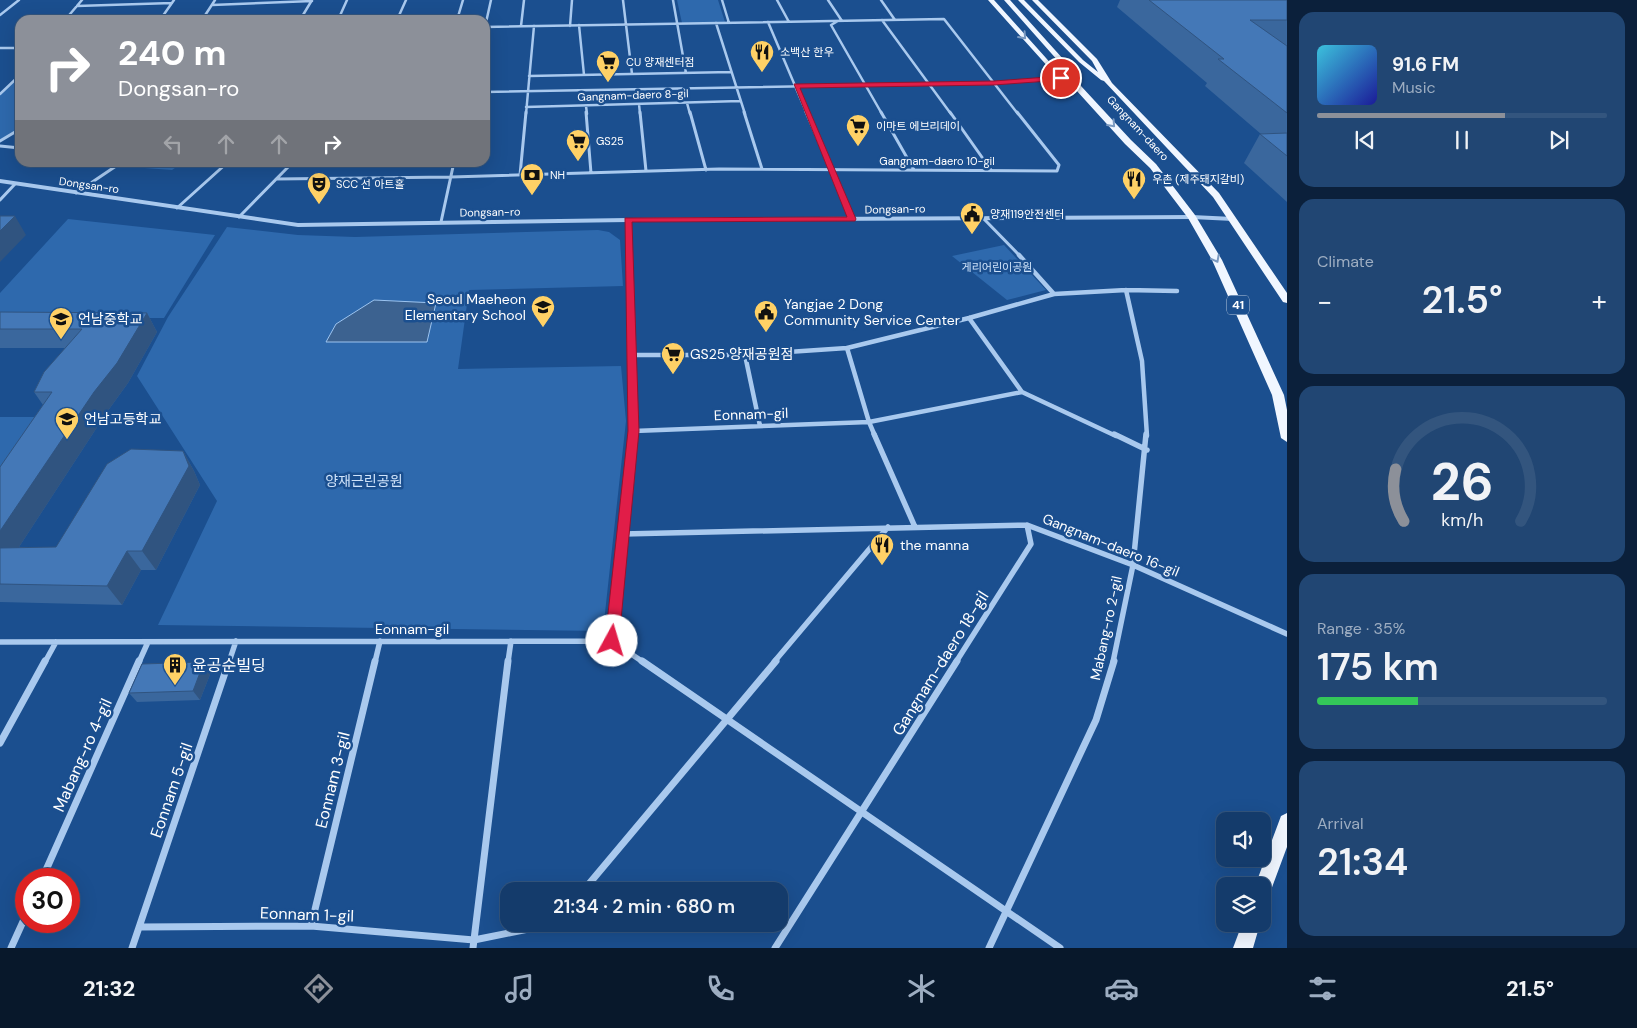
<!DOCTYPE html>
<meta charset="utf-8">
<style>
body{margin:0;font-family:"DM Sans","Noto Sans KR",sans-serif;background:#214673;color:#f1f3f6;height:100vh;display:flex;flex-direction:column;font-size:19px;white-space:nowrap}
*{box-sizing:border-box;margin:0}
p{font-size:16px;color:#9dadc1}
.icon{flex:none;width:28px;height:28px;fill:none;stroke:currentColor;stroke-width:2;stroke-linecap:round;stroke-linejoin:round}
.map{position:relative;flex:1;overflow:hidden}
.side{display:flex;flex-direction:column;gap:12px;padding:12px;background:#0b203b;width:350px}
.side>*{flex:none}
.guide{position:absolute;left:15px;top:15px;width:475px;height:152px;border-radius:15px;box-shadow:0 5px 20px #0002,0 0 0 1px #33557e;background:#8c9099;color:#fff;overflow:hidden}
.fabs{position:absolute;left:1216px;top:812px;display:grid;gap:10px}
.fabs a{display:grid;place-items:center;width:55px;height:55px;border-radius:10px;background:#143b6b;box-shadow:0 5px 20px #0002,0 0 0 1px #33557e;font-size:25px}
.speed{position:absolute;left:15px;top:868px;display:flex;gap:10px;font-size:25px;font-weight:700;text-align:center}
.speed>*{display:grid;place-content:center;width:65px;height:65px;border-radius:50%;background:#143b6b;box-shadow:0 5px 20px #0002,0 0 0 1px #33557e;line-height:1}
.speed .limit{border:8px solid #d22;background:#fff;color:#111}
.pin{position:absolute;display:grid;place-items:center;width:42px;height:42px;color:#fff;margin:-21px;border:2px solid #fff;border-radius:50%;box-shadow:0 1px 5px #0007}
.me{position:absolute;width:55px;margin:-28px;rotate:6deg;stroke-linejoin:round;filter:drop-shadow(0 0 4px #0008)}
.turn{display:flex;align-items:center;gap:18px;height:105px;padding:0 20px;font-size:22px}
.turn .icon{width:65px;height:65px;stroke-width:2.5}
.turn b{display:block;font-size:35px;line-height:42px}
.lanes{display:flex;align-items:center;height:48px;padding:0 20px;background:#0003;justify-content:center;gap:25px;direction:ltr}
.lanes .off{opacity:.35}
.big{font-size:38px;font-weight:600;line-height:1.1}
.side .card{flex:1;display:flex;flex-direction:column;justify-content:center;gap:8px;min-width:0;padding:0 18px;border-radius:15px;background:#214673}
.side .dial{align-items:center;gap:0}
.dial svg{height:130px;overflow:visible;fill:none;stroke:#33557e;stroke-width:7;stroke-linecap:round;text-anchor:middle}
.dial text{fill:#f1f3f6;stroke:none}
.song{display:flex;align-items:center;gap:15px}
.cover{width:60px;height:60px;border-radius:8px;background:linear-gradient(135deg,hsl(190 70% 55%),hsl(240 70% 35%))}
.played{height:5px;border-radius:2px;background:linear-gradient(90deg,#8c9099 65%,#33557e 65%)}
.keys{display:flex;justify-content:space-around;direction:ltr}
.heat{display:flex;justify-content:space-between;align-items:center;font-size:28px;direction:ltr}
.charge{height:8px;border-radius:4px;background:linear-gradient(90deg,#34c759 35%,#33557e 0)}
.trip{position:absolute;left:500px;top:882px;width:288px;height:50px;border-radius:15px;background:#143b6b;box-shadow:0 5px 20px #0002,0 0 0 1px #33557e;font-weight:600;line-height:50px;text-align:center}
.menu{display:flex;height:80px;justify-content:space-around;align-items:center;background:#08182b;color:#9dadc1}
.menu .icon{width:35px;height:35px}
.menu .current{color:#8c9099}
.menu b{font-size:22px;color:#f1f3f6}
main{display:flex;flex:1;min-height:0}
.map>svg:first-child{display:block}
.green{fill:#2e69ad}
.water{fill:#3c6290;stroke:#9cc4f0}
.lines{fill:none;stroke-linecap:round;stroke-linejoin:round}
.minor-far4{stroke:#a9c9ee;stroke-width:2.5}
.minor-far3{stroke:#a9c9ee;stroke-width:3}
.minor-far2{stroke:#a9c9ee;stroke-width:4.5}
.minor-far1{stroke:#a9c9ee;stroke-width:5.5}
.minor{stroke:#a9c9ee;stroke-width:7}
.tertiary{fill:#a9c9ee;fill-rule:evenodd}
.primary{fill:#f0f6ff;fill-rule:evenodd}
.wall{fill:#3a679d}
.shaded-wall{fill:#305480}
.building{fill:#4478b7;stroke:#305480}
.oneway{stroke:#7b9ac1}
.route{fill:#e11d48;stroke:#92132f}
.labels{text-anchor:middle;stroke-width:5;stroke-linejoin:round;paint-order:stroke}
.far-poi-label{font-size:11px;fill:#fff;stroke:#1b4f8f;text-anchor:start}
.far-street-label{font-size:11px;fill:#fff;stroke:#1b4f8f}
.far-park-label{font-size:11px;fill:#cfe3fa;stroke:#1b4f8f}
.shield{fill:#1b4f8f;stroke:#bbcadd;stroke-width:1}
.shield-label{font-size:12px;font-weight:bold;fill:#fff}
.poi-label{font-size:14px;fill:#fff;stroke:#1b4f8f;text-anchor:start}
.street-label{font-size:14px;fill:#fff;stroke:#1b4f8f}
.park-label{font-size:14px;fill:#cfe3fa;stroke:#1b4f8f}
.near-street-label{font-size:16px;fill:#fff;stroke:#1b4f8f}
.near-poi-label{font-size:16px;fill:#fff;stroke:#1b4f8f;text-anchor:start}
</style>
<main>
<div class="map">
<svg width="1287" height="948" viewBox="0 0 1287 948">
<rect width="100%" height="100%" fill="#1b4f8f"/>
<path class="green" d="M677,0H718L725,22L682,23Z
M20,75V129L0,141V94Z
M122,163H182L172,170L117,166Z
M68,219L215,235L164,318H0V293Z
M227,227L298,235L355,237L598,230L609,232L620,240L623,286L469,290L458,369L621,366L626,421L603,631L158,625L217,501L137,376L168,317Z
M1004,245L1046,290L1007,300L952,256Z
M0,417H40L0,474Z"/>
<path class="water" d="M374,300L436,303L427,342H326L336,324Z"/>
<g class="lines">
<path class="minor-far4" d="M623,0L632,74
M673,0L686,73
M722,0L729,23
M777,0L789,22
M828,0L842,21
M881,0L895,20
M212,5L312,1
M77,6L172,3
M0,15L19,0
M65,20L82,0
M127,20L262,16L260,20
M160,20L174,0
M202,20L215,0
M300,20L312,0
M338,20L347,0
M397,20L406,0
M457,20L463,0
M882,20L951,114
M838,21L831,25L882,114
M768,22L807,114
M716,23L745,114
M579,25L584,75
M521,26L524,0
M570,26L572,0
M485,27L491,0
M485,27L944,19L1018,114
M0,48H20
M529,76L731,72
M485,92L994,83L1061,78
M0,94L20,75
M687,103L690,114
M639,104L640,114
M586,106L587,114
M526,107L740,101
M526,114L534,26"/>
<path class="minor-far3" d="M586,112L591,173
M640,112L646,171
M690,112L706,170
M744,112L762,169
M806,112L852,219
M881,112L914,170
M950,112L991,170
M0,141L20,129
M0,146L20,148
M520,175L526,112
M276,179L451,177L719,169L1057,171L1059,165L1017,112
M76,193L122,162
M0,200L15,184
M177,208L228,162
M239,217L293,162
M983,218L1020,256
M628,220L629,256
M441,222L454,162"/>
<path class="minor-far2" d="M629,255L634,436
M1019,255L1054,294
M1126,290L1142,361L1147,436
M969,318L1022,392
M847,348L869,422L875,436
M632,355H745L847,348L969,318L1054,294L1126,290L1177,291
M745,355L760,426
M634,431L869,422L1022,392L1116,436"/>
<path class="minor-far1" d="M874,434L915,527
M1114,434L1147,450
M623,534L1027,525L1133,565L1287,634
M612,641L643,662
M612,641L634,434
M0,642L612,641
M45,662L56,642
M139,662L148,642
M229,662L236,641
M375,662L380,641
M508,662L511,641
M774,662L888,527
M956,662L1031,544L1027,525
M1113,662L1133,565L1146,434"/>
<path class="minor" d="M642,661L1060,948
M0,743L45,661
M42,879L139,661
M583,891L776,661
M311,926L375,661
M140,927L311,926L474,940L553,924
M11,948L26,915
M132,948L229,661
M473,948L508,661
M775,948L957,661
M989,948L1096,720L1114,661"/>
<path class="tertiary" d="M0,179L298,223L628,218L1192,215L1233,217L1236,219L1233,221L1192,219L628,222L298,227L0,183Z"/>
<path class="primary" d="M988,0H994L1063,77L1070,80L1059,62L1004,0H1010L1064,60L1081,86L1131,140L1156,164L1195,215L1222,260L1284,395L1287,410V442L1281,438L1272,395L1212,260L1188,218L1150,168L1125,144L1076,90L1059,79Z
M1018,0H1024L1083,60L1098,72L1092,61L1032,0H1038L1097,59L1112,83L1219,193L1287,293V303L1283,302L1213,197L1104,81L1101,80L1079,62Z
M1287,813V847L1268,898L1262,901V886H1255L1281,816Z
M1242,924H1260L1253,948H1233Z"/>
</g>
<path class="wall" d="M1120,0H1287V202L1244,163L1260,134H1261L1205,86L1207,83L1117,7Z
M0,312L147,313L157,332L128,383L107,412L19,547H56L183,451L194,471L200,485L156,570H141L122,605L0,602V467L43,405L34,392L65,348H0Z
M204,662L211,672L200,700L137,702L129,693Z"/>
<path class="shaded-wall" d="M15,216L26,235L0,262V231Z
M147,313L157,332L128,383L107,412L6,567L0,560V531Z
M183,451L194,471L200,485L156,570L142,551Z
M127,551L141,570L122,605L107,586Z
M204,662L211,672L200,700L193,691Z"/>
<path class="building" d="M1149,0H1287V20H1250L1287,46V113L1218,59H1224Z
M1287,133V156L1260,134Z
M0,216H15L0,231Z
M0,312L147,313L117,363L94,392L0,531V467L52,392H34L44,372L82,329H0Z
M131,449L183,451L189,466L142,551H127L107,586L0,584V548L56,547L107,464Z
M204,662L193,691L129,693L142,664Z"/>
<defs><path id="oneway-chevron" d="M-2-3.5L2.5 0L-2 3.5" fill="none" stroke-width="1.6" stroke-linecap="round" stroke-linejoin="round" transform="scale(1.25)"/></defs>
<g class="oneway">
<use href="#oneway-chevron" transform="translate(1023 36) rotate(48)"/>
<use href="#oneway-chevron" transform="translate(1112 124) rotate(48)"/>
<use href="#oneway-chevron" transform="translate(1216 259) rotate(62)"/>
</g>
<path class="route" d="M1061,76L1064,78L1063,80L994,85L800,88L856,219L855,221L632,222L639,431L619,641L617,645L612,647L607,645L605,641L628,431L625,218L847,217L794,84L994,81Z"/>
<defs>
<g id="restaurant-pin" transform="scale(1.25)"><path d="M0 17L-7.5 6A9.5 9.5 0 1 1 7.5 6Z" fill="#ffd166" stroke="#1b4f8f"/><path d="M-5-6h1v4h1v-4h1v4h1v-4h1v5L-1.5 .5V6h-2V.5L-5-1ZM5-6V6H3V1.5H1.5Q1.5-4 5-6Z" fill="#111"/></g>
<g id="supermarket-pin" transform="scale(1.25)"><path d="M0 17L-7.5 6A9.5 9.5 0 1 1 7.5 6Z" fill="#ffd166" stroke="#1b4f8f"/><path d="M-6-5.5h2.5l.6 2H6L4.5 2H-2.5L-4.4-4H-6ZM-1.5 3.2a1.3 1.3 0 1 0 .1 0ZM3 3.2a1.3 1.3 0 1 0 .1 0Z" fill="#111"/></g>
<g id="bank-pin" transform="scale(1.25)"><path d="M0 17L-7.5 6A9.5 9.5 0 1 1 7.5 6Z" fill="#ffd166" stroke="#1b4f8f"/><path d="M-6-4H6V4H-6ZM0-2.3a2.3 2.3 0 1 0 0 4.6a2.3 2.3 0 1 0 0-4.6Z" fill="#111"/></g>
<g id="theatre-pin" transform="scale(1.25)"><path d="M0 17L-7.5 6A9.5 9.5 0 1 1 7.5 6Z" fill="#ffd166" stroke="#1b4f8f"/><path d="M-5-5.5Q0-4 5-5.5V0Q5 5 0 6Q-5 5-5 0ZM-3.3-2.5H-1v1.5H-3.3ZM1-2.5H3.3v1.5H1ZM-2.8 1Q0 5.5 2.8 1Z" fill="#111"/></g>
<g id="civic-pin" transform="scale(1.25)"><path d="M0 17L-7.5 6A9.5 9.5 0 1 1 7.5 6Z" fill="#ffd166" stroke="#1b4f8f"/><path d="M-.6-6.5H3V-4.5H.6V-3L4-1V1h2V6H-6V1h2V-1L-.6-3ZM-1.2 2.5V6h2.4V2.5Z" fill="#111"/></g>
<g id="school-pin" transform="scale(1.25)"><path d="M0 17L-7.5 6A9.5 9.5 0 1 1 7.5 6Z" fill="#ffd166" stroke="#1b4f8f"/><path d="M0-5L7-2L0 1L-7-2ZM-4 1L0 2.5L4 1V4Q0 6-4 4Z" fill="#111"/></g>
<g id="building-pin" transform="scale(1.25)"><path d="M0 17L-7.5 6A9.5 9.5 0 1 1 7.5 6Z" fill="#ffd166" stroke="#1b4f8f"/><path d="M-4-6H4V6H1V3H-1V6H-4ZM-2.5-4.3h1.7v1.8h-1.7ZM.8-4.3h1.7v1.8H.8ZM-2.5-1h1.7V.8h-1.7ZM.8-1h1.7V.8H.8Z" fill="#111"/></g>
</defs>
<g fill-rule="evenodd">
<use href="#restaurant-pin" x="762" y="52"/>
<use href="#supermarket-pin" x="608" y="62"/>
<use href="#supermarket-pin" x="858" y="126"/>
<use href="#supermarket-pin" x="578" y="141"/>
<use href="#bank-pin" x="532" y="175"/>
<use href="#restaurant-pin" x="1134" y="179"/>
<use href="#theatre-pin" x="319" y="184"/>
<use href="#civic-pin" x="972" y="214"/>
<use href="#school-pin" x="543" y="307"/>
<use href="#civic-pin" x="766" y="312"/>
<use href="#school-pin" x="61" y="319"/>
<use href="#supermarket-pin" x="673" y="354"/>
<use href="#school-pin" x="67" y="419"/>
<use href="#restaurant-pin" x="882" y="545"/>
<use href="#building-pin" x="175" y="665"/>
</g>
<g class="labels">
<g class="far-poi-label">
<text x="780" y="56">소백산 한우</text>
<text x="626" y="66">CU 양재센터점</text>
<text x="876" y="130">이마트 에브리데이</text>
<text x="596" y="145">GS25</text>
<text x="550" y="179">NH</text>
<text x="1152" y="183">우촌 (제주돼지갈비)</text>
<text x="336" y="188">SCC 선 아트홀</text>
<text x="990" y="218">양재119안전센터</text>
</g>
<g class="far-street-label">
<text transform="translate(633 95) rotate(-2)" y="4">Gangnam-daero 8-gil</text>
<text transform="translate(1138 128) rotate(47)" y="4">Gangnam-daero</text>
<text x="937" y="165">Gangnam-daero 10-gil</text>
<text transform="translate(89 185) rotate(8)" y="4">Dongsan-ro</text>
<text transform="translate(895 209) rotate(-1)" y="4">Dongsan-ro</text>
<text transform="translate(490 212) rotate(-1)" y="4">Dongsan-ro</text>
</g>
<g class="far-park-label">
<text x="997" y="271">게리어린이공원</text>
</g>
<rect class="shield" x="1227" y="295.5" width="22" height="19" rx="4"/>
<g class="shield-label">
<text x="1238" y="309">41</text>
</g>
<g class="poi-label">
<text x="526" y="304" text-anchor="end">Seoul Maeheon<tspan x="526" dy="16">Elementary School</tspan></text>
<text x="784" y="309">Yangjae 2 Dong<tspan x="784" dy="16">Community Service Center</tspan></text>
<text x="78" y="324">언남중학교</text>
<text x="690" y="359">GS25 양재공원점</text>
<text x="84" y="424">언남고등학교</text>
<text x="900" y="550">the manna</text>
</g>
<g class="street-label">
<text transform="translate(751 414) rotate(-2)" y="5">Eonnam-gil</text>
<text transform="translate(1111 545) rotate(22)" y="5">Gangnam-daero 16-gil</text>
<text transform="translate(1106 628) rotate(-78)" y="5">Mabang-ro 2-gil</text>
<text x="412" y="634">Eonnam-gil</text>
</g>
<g class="park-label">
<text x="364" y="486">양재근린공원</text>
</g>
<g class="near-street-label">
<text transform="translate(940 663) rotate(-58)" y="6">Gangnam-daero 18-gil</text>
<text transform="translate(82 755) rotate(-66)" y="6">Mabang-ro 4-gil</text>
<text transform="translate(332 780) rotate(-76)" y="6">Eonnam 3-gil</text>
<text transform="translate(171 790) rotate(-71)" y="6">Eonnam 5-gil</text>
<text transform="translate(307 914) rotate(2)" y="6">Eonnam 1-gil</text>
</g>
<g class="near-poi-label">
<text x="192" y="671">윤공순빌딩</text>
</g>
</g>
</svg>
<div class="fabs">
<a><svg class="icon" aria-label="sound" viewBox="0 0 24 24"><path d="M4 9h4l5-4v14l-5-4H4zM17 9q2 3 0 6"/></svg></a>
<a><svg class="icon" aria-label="layers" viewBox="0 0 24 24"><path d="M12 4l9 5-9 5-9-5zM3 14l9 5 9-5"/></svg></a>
</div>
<div class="speed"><div class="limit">30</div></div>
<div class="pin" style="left:1061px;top:78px;background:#d93025"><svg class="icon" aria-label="arrive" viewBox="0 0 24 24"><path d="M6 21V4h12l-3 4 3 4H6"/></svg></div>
<svg class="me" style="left:612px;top:641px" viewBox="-20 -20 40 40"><circle r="19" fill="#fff"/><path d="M0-13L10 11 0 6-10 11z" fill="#e11d48"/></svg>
<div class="trip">21:34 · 2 min · 680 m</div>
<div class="guide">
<div class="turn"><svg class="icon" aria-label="right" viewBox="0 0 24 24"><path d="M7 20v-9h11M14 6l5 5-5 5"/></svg><div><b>240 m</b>Dongsan-ro</div></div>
<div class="lanes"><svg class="icon off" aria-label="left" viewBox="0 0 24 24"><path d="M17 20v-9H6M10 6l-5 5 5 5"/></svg><svg class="icon off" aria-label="ahead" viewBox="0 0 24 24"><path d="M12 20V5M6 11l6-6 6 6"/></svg><svg class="icon off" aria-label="ahead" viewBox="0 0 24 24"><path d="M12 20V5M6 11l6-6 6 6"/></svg><svg class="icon" aria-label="right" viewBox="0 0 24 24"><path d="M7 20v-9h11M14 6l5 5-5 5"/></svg></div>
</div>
</div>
<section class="side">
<div class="card">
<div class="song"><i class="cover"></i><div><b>91.6 FM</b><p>Music</p></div></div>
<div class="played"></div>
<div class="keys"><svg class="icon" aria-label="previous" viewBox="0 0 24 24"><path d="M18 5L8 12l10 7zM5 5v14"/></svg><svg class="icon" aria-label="pause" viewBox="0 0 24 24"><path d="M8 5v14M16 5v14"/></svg><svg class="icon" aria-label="next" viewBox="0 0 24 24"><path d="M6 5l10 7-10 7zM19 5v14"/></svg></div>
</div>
<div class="card"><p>Climate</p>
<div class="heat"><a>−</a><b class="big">21.5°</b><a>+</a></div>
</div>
<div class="card dial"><svg viewBox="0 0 100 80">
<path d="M14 69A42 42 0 1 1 86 69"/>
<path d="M14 69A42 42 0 0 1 9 37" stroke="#8c9099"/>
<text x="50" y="56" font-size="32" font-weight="700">26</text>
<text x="50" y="72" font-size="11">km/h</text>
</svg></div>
<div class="card"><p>Range · 35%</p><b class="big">175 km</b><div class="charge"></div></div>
<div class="card"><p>Arrival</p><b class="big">21:34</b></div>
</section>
</main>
<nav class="menu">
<b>21:32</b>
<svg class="icon current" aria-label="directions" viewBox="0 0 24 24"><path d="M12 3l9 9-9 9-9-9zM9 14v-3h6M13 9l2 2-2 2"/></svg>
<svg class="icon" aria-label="music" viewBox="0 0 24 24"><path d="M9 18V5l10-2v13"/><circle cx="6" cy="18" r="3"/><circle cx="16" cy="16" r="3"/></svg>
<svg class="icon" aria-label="phone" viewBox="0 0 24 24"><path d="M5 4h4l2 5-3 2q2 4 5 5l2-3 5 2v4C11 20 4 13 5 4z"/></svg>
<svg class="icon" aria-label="climate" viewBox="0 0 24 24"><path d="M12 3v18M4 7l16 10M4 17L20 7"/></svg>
<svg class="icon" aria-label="car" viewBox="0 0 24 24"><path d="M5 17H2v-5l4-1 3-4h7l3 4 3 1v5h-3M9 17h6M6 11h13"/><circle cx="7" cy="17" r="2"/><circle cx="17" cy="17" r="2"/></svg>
<svg class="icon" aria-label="filters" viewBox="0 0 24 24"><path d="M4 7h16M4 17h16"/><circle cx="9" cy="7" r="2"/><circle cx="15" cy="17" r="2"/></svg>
<b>21.5°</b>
</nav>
